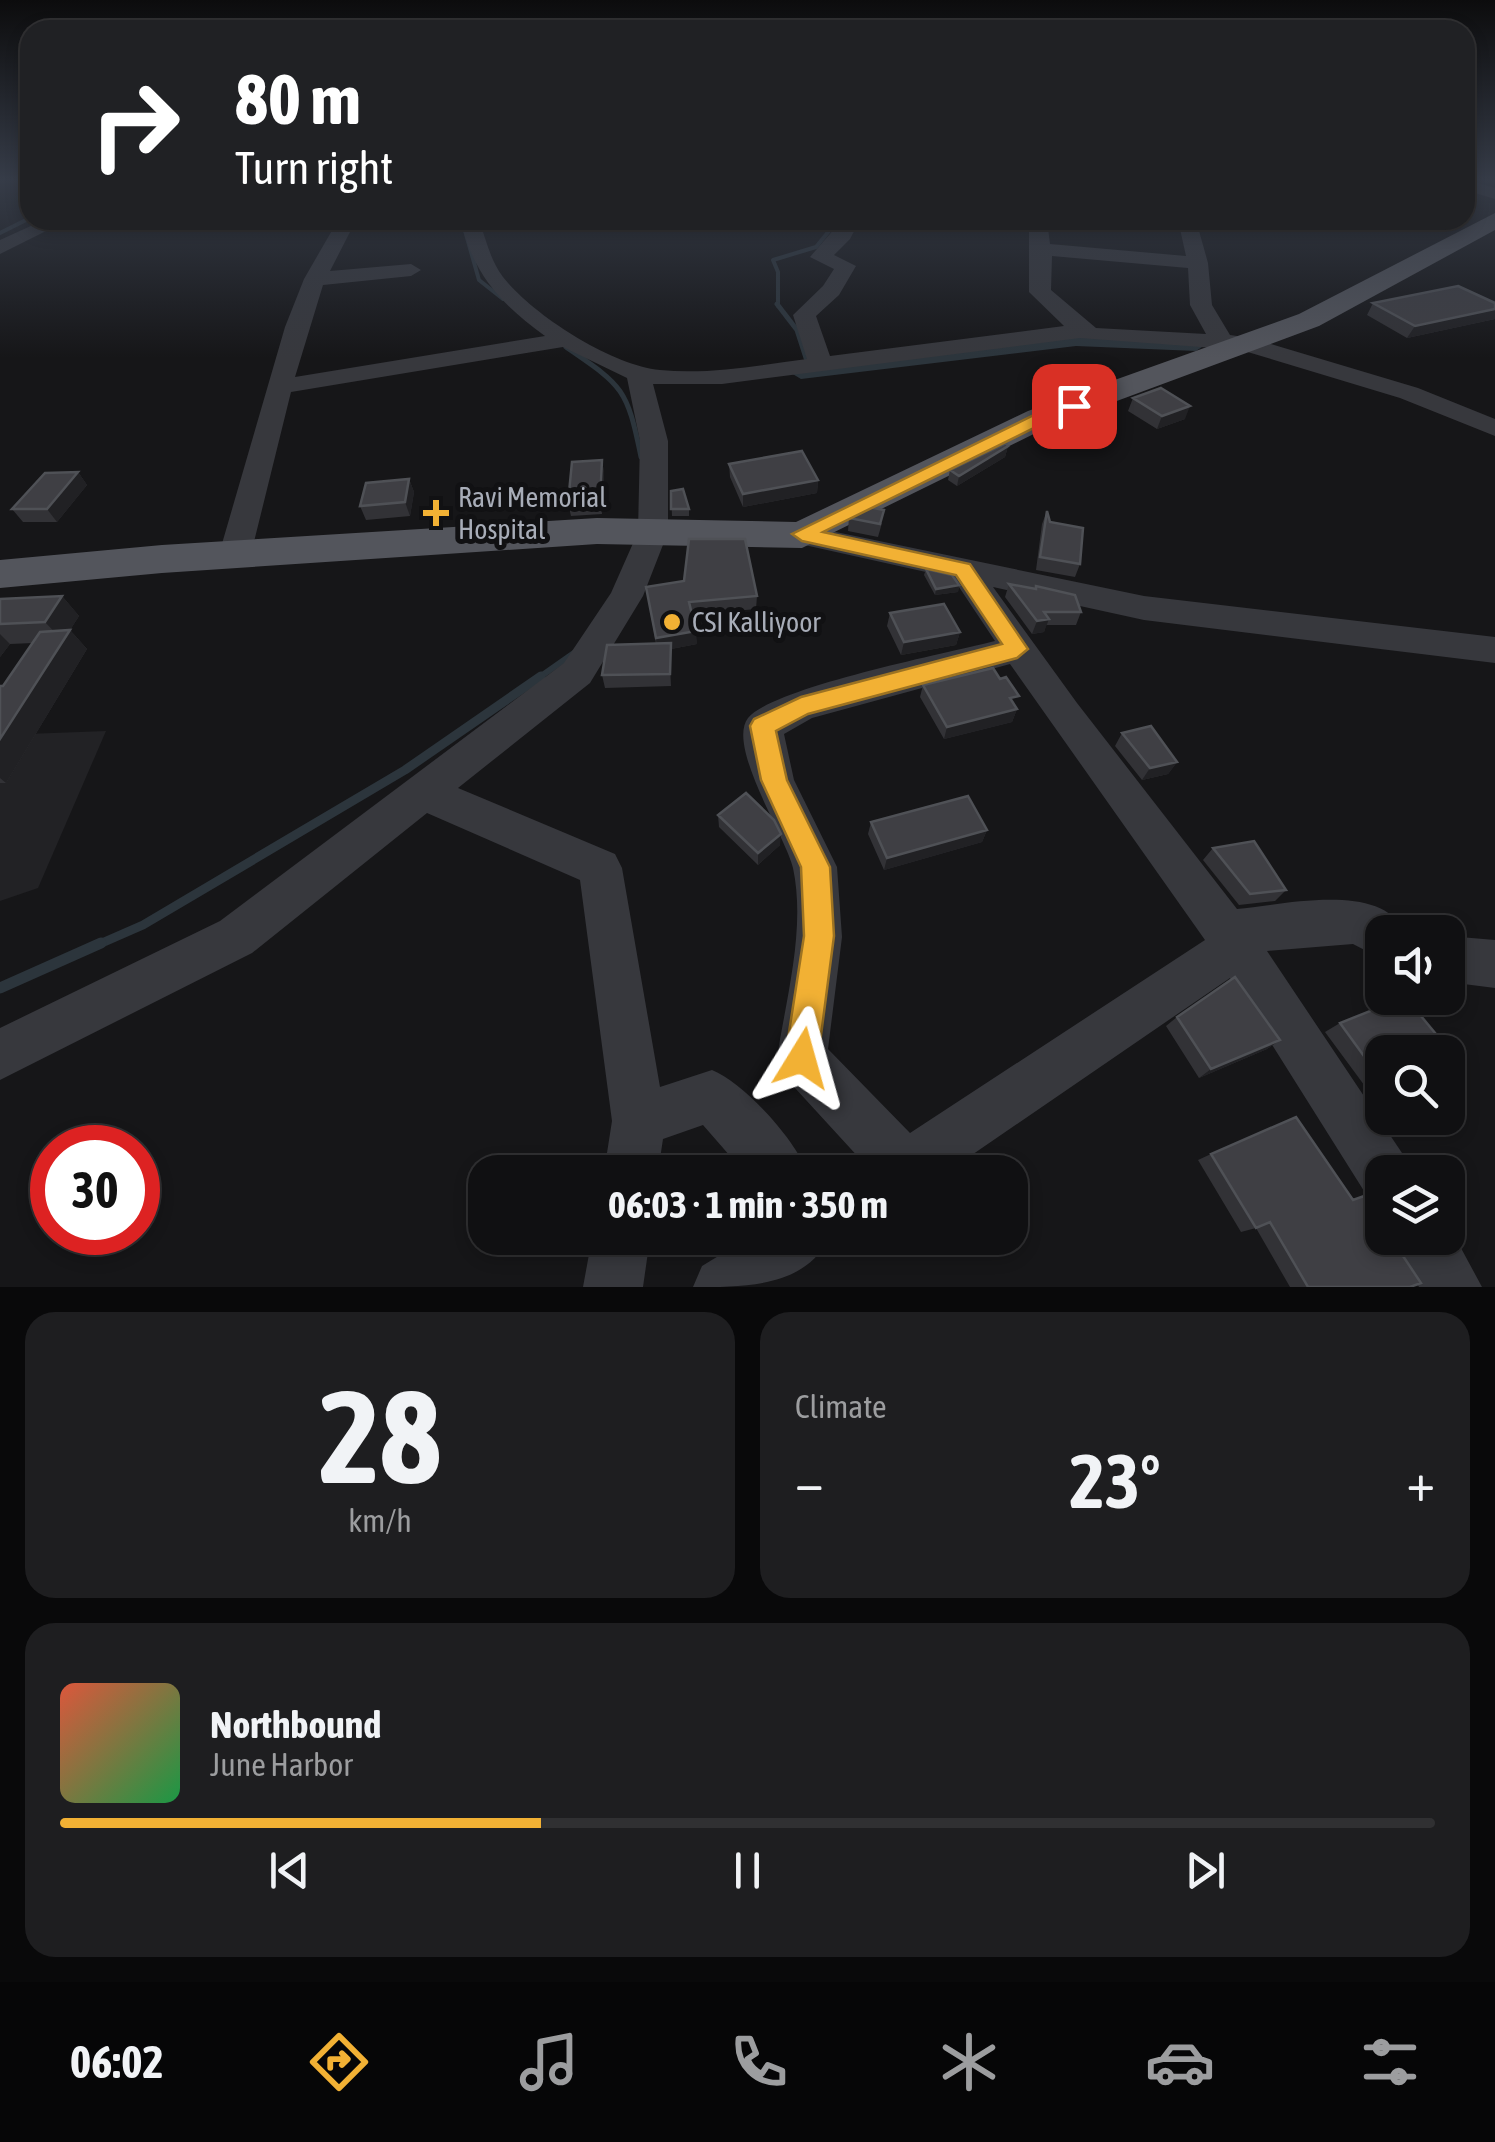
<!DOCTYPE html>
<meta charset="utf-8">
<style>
body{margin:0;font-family:"Asap Condensed",sans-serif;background:#1e1e20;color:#f1f3f6;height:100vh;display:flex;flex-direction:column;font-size:38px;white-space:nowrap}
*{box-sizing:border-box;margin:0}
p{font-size:32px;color:#9c9d9f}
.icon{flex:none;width:55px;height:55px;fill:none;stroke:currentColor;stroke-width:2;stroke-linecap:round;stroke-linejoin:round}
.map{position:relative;height:1287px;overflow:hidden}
.panel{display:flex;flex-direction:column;gap:25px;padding:25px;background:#09090a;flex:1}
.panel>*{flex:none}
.top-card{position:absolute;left:20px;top:20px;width:1455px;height:210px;border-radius:30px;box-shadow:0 5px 15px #0003,0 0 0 2px #303032;background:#202124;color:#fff;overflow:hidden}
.controls{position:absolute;left:1365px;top:915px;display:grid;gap:20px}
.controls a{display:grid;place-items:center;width:100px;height:100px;border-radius:20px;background:#101012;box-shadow:0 5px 15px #0003,0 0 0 2px #303032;font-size:50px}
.speed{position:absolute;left:30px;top:1125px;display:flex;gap:20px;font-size:50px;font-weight:700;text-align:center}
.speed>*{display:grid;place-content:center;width:130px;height:130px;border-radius:50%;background:#101012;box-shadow:0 5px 15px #0003,0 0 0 2px #303032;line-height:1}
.speed .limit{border:15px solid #d22;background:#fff;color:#111}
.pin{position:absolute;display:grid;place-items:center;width:85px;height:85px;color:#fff;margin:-42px;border-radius:20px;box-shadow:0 5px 15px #0006}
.me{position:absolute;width:110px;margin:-55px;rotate:8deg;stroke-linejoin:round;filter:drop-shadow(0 0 8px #0008)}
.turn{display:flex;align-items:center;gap:35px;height:210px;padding:0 50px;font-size:45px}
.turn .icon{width:130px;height:130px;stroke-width:2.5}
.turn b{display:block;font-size:70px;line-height:85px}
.big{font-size:75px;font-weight:700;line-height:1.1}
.panel .tile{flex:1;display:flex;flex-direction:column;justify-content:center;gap:15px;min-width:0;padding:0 35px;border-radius:30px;background:#1e1e20}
.panel .dial{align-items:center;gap:0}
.dial b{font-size:130px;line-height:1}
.song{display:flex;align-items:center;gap:30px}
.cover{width:120px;height:120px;border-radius:15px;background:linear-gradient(135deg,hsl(10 70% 55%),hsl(140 70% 35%))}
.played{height:10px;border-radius:5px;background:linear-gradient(90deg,#f2b134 35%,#303032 35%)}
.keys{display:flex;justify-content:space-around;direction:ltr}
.heat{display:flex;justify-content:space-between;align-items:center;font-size:55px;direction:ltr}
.panel .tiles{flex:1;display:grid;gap:25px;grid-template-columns:1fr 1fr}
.tile:last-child{grid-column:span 2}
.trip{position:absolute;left:468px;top:1155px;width:560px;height:100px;border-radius:30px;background:#101012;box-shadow:0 5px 15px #0003,0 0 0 2px #303032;font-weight:700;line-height:100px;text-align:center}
.tabs{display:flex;height:160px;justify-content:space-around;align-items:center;background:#060607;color:#9c9d9f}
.tabs .icon{width:70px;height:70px}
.tabs .selected{color:#f2b134}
.tabs b{font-size:45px;color:#f1f3f6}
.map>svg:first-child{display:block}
.built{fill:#222225}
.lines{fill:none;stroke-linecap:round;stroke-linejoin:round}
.stream-far4{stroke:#2c353c;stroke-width:4}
.stream-far3{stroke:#2c353c;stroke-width:5}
.stream-far2{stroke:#2c353c;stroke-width:6}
.stream-far1{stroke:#2c353c;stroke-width:9}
.stream{stroke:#2c353c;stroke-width:11}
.canal{fill:#2c353c;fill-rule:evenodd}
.minor{fill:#37383d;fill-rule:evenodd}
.major{fill:#53555c;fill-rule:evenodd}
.wall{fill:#323236}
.shaded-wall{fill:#212124}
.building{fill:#3f3f44;stroke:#4f5156;stroke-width:2.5}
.route{fill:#f2b134;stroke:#9d7322;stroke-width:2.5}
.poi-dot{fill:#f2b134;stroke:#111113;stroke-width:4}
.labels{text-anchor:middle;stroke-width:10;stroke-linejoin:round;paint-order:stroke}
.poi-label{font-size:28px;fill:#a8adb8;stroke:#111113;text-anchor:start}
</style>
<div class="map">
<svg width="1495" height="1287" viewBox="0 0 1495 1287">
<rect width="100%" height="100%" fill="#161618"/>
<path class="built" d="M106,731L38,888L0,901V735Z"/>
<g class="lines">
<path class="stream-far4" d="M462,220L479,280L503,299
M0,233L30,218
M778,306V272L773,260L816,247L838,220"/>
<path class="stream-far3" d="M777,304L797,330L806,358
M566,347C623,386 627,388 641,457"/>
<path class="stream-far2" d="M537,679L574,653"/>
<path class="stream-far1" d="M95,946L143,925L405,770L541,676"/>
<path class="stream" d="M0,988L101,943"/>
<path class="canal" d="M1076,334L1196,339L1205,345L1196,351L1076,346L801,379L791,373L801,367Z"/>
<path class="minor" d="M1465,179L1495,188V199L1465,190Z
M44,220H68L0,254V240Z
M338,220H479C486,239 490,260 503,277C533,315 611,365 660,370C709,375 759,365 807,359L793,315L823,286L834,269L810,257L842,220H860L850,239L834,255L856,266L839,295L816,316L830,356L1064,326L1029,292V220H1047L1050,244L1186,256L1178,220H1196L1208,263L1212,305L1230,335L1251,338L1418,388L1495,419V436L1400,398L1241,350L1080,338L722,384H653L668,441V532L643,596L590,683L458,788L615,854L622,868L660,1087L712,1070C744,1083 796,1140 807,1172H744L703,1125L663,1139L658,1172H604L612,1121L580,880L427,813L252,953L0,1080V1028L220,921L564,663L611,593L638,532L640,441L627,378L563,347L291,392L251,554L246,561L235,565L224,561L219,554L285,327L304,279ZM463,230C477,279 505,307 545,336L295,377L323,285L411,276L421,270L411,264L330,271L350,232ZM1052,256L1188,268L1190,305L1206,334L1096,328L1051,290Z
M802,525L1144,596L1495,637V663L1144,620L993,587L1077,703L1237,909C1283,905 1382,881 1404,932H1382V959L1353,944L1267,951L1402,1153L1410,1172H1382V1199L1364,1191L1230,978L947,1172H872L784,1076L777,1058C786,998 806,929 793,868C787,839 726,746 748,718C774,687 948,653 995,641L953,578L791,542L787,535L791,528ZM1010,664L1205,940L910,1133L828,1049L842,937L837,867L794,780L784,734L812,718Z
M1448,936L1495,940V988L1448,982Z
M1448,1224L1482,1287H1419L1394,1238H1448Z
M592,1238H650L643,1287H583Z
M748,1238H829C805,1287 746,1287 693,1287L702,1266Z"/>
<path class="major" d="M1495,213V230L1319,326L1052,425L802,548L597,544L162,573L0,588V560L162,545L597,518L796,522L1028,411L1299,314Z"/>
</g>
<path class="wall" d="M1373,303H1495V319L1407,338L1367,315Z
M1133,398L1185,419L1157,429L1128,411Z
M1008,446L1005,457L957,486L948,480L950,470Z
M602,460L604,473L602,514L571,516L568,503Z
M729,464L818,480L817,493L743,507L730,477Z
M78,472L87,485L57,522H23L12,509Z
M409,479L414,492L410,516L366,520L360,506Z
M671,491L689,509V516H672Z
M1047,511L1050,522L1080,564L1075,577L1036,570L1042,524Z
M849,517L882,523L878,537L848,531Z
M926,569L959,585L958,592L935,595L924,575Z
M1009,584L1081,612L1076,625H1046L1044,632L1032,634L1005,597Z
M646,587L757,596L756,609L692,615L697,644L671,649V686L605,688L602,675L656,644Z
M62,596L79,616L70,630L87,649L6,783H0V686H3L33,643L10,644L0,657V599Z
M890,613L960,632L956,645L901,655L887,626Z
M923,685L1015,706L1017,709L1012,722L944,739L920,697Z
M1122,733L1177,762L1168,774L1142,780L1115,746Z
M718,815L780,845L758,865L719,827Z
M871,822L987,830L982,842L884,870L868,834Z
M1213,848L1286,890L1275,901L1239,905L1203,860Z
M1177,1017L1280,1040L1267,1049L1199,1078L1166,1026Z
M1340,1023L1382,1052V1088L1370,1093L1325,1032Z
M1211,1154L1410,1287H1290L1256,1228L1241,1232L1198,1160Z"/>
<path class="shaded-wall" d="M1495,309V319L1407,338L1415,326Z
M1190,406L1185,419L1157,429L1162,416Z
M1008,446L1005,457L957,486L959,476Z
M602,460L604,473L602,514L600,501Z
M78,472L87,485L57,522L47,509Z
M409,479L414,492L410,516L405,502Z
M818,480L817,493L743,507V494Z
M959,585L958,592L935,595L936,589Z
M62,596L79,616L63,641L45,622Z
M1049,619L1044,632L1032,634L1037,621Z
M70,630L87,649L6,783L0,778V739Z
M696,631L697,644L671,649V686L670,674L657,651L656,638Z
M960,632L956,645L901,655L904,642Z
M0,634L10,644L0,657Z
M1017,709L1012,722L944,739L947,727Z
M1177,762L1168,774L1142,780L1150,768Z
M987,830L982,842L884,870L887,858Z
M781,834L780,845L758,865V853Z
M1280,1040L1267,1049L1199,1078L1211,1069Z"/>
<path class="building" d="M1458,286L1495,303V309L1415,326L1373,303Z
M1161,388L1190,406L1162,416L1133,398Z
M1006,443L1008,446L959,476L950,470Z
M802,451L818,480L743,494L729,464Z
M602,460L600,501L568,503L572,462Z
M78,472L47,509H12L45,473Z
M409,479L405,502L360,506L366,483Z
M683,489L689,509H671V491Z
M868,507L884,510L880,524L849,518Z
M1047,511L1050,522L1083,528L1080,564L1040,557Z
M689,539H745L757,596L689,602L696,631L656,638L646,587L684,581Z
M926,569L952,575L959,585L936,589Z
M1009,584L1036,589V586L1075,595L1081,612H1044L1049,619L1037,621Z
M62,596L45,622L0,624V599Z
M944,604L960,632L904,642L890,613Z
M70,630L0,739V686H3L40,632Z
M671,643L670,674L602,675L607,645Z
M993,668L1000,679L1006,677L1019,696L1010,698L1017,709L947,727L923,685Z
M1151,726L1177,762L1150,768L1122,733Z
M746,793L774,820L781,834L758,853L718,815Z
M968,796L987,830L887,858L871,822Z
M1254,841L1286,890L1250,894L1213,848Z
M1235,977L1280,1040L1211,1069L1177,1017Z
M1403,998H1406L1455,1057L1448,1060V1052H1382V1081L1340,1023Z
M1296,1117L1353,1200L1364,1196L1382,1225V1238H1391L1421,1283L1410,1287H1308L1270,1222L1256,1228L1211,1154Z"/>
<linearGradient id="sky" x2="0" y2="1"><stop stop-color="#0c0c0d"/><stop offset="0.5" stop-color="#363c48"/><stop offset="1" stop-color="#363c48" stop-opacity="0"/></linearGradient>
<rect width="1495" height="358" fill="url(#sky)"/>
<path class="route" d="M1074,401L1079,402V409L1046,422L823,532L970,564L1028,649L1017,658L808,714L776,731L787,780L830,867L834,936L818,1058L813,1069L802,1074L790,1069L785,1058L804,936L801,867L761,780L750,726L754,719L801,697L1002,644L956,575L802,541L792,534L1034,415Z"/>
<g class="poi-dot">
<path d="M431 498h10v10h10v10h-10v10h-10v-10h-10v-10h10z"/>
<circle cx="672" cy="622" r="10"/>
</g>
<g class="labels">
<g class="poi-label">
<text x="458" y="507">Ravi Memorial<tspan x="458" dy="32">Hospital</tspan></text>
<text x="692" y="632">CSI Kalliyoor</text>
</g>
</g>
</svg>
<div class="controls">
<a><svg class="icon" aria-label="sound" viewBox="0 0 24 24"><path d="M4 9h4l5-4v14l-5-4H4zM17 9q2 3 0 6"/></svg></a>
<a><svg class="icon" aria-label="search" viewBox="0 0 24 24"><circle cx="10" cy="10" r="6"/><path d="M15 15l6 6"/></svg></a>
<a><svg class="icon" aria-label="layers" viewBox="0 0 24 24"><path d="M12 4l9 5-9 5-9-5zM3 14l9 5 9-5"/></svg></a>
</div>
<div class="speed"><div class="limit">30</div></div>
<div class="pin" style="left:1074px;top:406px;background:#d93025"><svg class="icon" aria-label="arrive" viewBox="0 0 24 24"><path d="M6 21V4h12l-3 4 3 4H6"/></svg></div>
<svg class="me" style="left:802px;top:1058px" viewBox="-20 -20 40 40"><path d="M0-17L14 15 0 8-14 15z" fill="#f2b134" stroke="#fff" stroke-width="4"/></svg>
<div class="trip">06:03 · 1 min · 350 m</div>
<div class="top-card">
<div class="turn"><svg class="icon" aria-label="right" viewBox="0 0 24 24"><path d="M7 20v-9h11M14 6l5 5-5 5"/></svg><div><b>80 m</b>Turn right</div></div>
</div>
</div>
<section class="panel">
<div class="tiles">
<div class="tile dial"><b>28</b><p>km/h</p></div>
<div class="tile"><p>Climate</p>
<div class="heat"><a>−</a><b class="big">23°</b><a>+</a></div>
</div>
<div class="tile">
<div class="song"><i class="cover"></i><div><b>Northbound</b><p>June Harbor</p></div></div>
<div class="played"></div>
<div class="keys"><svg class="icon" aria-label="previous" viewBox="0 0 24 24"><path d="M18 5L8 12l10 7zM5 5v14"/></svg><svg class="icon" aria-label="pause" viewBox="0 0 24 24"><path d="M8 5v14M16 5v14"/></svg><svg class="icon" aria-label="next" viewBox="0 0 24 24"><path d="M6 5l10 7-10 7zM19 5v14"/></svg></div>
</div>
</div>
</section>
<nav class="tabs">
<b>06:02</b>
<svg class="icon selected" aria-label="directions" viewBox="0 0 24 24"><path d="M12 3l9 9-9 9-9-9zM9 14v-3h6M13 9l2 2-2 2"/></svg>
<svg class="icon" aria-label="music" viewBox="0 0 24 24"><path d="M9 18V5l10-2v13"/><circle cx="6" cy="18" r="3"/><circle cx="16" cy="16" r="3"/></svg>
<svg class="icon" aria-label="phone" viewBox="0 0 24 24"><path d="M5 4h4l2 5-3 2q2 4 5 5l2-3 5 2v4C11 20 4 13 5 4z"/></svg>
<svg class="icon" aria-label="climate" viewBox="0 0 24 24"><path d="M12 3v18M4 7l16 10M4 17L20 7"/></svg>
<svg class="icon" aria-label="car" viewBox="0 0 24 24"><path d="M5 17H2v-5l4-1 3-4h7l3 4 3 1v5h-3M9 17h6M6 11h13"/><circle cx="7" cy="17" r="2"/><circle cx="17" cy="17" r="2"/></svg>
<svg class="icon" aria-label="filters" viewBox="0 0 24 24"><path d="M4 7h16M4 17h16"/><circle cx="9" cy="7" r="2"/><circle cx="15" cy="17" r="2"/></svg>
</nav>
